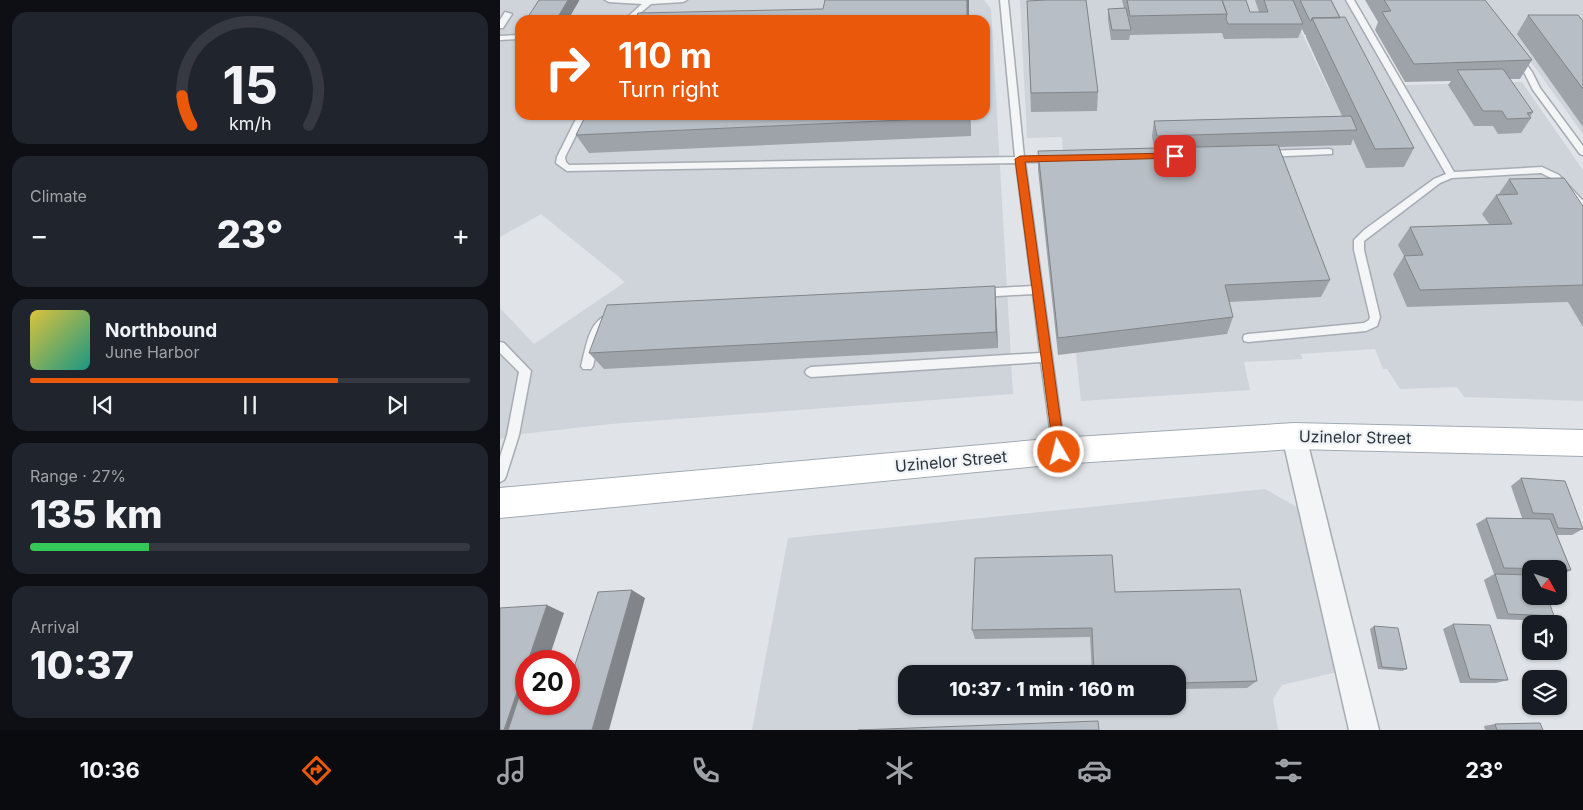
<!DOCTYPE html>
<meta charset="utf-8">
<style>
body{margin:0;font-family:Inter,sans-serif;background:#20242c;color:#f1f3f6;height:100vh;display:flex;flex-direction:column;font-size:19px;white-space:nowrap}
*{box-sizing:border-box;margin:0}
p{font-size:16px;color:#9ea1a6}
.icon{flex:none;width:28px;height:28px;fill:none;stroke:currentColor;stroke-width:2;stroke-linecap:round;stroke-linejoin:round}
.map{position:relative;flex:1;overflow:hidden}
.drawer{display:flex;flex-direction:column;gap:12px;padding:12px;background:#0d0f14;width:500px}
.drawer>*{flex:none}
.top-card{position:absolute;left:15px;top:15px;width:475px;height:105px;border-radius:15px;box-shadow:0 1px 4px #0004;background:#ea580c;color:#fff;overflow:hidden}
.needle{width:32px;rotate:130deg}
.tools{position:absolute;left:1022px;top:560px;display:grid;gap:10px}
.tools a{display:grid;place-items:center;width:45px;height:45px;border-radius:10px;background:#171b24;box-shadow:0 1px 4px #0004;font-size:25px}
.speed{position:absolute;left:15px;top:650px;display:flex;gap:10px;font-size:25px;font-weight:700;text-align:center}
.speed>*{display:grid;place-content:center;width:65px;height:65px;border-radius:50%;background:#171b24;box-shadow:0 1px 4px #0004;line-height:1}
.speed .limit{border:8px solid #d22;background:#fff;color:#111}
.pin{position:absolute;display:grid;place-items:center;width:42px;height:42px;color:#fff;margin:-21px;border-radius:10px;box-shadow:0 2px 8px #0006}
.me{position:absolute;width:55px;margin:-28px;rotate:352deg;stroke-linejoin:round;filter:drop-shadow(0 0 4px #0008)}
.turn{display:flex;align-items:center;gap:18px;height:105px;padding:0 20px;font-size:22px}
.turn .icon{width:65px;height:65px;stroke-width:2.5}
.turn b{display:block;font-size:35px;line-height:42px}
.big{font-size:38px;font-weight:800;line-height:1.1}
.drawer .card{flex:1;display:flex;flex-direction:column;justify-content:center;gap:8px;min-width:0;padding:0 18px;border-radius:15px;background:#20242c}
.drawer .dial{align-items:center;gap:0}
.dial svg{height:130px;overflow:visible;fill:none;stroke:#363941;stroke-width:7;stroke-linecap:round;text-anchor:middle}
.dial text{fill:#f1f3f6;stroke:none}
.song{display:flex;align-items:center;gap:15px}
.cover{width:60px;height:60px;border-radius:8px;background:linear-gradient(135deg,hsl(50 70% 55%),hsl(170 70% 35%))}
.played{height:5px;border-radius:2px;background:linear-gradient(90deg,#ea580c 70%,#363941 70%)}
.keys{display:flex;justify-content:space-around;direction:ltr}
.heat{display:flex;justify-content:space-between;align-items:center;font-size:28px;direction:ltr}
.charge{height:8px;border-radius:4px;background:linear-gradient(90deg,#34c759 27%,#363941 0)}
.trip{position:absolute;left:398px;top:665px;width:288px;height:50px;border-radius:15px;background:#171b24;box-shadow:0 1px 4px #0004;font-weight:800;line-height:50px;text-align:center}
.menu{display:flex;height:80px;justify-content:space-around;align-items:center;background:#090b0e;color:#9ea1a6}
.menu .icon{width:35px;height:35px}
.menu .selected{color:#ea580c}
.menu b{font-size:22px;color:#f1f3f6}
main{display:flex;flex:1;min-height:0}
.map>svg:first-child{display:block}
.built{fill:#ced4da;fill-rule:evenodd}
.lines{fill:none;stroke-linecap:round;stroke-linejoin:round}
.service-casing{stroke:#a6acb2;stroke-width:3}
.minor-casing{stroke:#a6acb2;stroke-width:3}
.primary-casing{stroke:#a0aab3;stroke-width:2}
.service{fill:#f3f5f7;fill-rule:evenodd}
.minor{fill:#f3f5f7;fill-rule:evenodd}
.primary{fill:#fff;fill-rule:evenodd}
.wall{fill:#9ea3a9}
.shaded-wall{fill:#81858a}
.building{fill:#b8bec5;stroke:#81858a}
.route{fill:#ea580c;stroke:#983908}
.labels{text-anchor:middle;stroke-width:4.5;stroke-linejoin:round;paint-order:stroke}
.street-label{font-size:16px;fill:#2a343f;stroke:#f0f3f6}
</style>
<main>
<section class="drawer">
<div class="card dial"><svg viewBox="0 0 100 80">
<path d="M14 69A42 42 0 1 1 86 69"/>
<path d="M14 69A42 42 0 0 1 8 51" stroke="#ea580c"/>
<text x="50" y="56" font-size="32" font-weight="700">15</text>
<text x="50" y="72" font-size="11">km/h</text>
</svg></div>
<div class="card"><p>Climate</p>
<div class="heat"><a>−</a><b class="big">23°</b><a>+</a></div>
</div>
<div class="card">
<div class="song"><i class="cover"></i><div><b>Northbound</b><p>June Harbor</p></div></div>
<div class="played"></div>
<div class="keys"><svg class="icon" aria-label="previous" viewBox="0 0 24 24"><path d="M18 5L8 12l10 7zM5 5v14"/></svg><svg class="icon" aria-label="pause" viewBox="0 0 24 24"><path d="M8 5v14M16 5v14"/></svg><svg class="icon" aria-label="next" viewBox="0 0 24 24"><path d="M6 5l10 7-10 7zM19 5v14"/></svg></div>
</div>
<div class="card"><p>Range · 27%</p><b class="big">135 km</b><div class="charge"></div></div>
<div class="card"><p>Arrival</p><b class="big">10:37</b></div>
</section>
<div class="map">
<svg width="1083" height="730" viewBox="0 0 1083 730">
<rect width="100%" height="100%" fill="#e0e4e8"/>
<path class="built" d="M0,0H484L491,9L513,394L111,424L13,435L0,439V308L34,344L125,282L41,214L0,237ZM20,20H485V115H20Z
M520,0H786L830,92L875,90L828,0H853L902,85L1022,82L1083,170V401L964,397L957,387L900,389L887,369H883L875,349L801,354L803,359L744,362L750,390L581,401L575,344L562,137L527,138Z
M986,0H1083V134L997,15Z
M765,489L800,509L842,671L782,685L773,699L778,730H252L288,538ZM406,674H676V706H406Z"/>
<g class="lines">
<g class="service-casing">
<path id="service" d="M105,0H187L183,2L151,4L132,20H124L142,4L109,2Z
M500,0H508L524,157L552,156L556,159L552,162H525L565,451L563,455L559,456L555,455L553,451L541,362L311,377L307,375L305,372L307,369L311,367L540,353L533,294L481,297L476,293L481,289L532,286L516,163L67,171L56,163L57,157L78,115H86L65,157L66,162L69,165L515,157Z
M846,0H854L954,172L1042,167L1059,175L1083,201V210L1080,209L1053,179L1041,173L952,178L940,183L864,241V250L880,317L877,326L866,331L748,342L744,341L743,338L744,335L748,334L864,323L869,320L870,317L854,250V240L864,230L934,179L946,174Z
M5,12L12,14L3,28H0V20Z
M20,35V39L0,40V36Z
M1014,55H1020L1032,72L1040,88L1083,146V155L1080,154L1033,90L1024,72L1013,57Z
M829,149L832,150V154L766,157L762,154L766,151Z
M108,315L113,319L101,333L93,366L91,369H83L81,366C86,349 88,321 108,315Z
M0,342L4,343L31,371L19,435L6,476L4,480L0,482V457L7,435L19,372L0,353Z"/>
</g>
<g class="minor-casing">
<path id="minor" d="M794,425L803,428L806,436L879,730H849L782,436L785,428Z"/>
</g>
<g class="primary-casing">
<path id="primary" d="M794,423L1083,430V456L794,449L559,464L0,518V488L559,438Z"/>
</g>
<use href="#service" class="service"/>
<use href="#minor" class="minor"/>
<use href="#primary" class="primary"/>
</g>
<path class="wall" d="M545,0H586L598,92L597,111L531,112L527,1Z
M622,0H746L750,12H759L755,0H831L914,148L904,167L866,168L853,139L851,145L779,147L830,280L821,297L729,302L733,317L727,334L558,355L538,170V151L654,148L652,136L654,121L842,116L806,37V35H805L802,29L798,38L724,39L722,33L630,35L629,40H611L608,19V9L624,8Z
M865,0H985L1032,60L1020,79H1010L1033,112L1030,117L1031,118L1021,133L998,134L993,126H974L948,85L951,81L905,82L875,30L878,22Z
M1028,15L1083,21V127L1017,34Z
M86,115H470L471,136L89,153L76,135Z
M1009,179L1083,206V327L1068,302L907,307L893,274L904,256L898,245L910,227L989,224L982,214L996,195H998Z
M495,286L496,303L498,348L104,369L89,353Z
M1021,478L1083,529L1072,535H1057L1071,570L1059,576V569H1031V596L1054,616L1042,621L997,619L984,580L994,574L976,524L986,518H1022L1011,486Z
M615,592L757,681L747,688L676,689V674H592L590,637L475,639L472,630Z
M953,624L1008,680L996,683H960L943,629Z
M874,626L907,669L902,671L878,669L870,629Z
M995,724L1043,730H985L984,726Z"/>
<path class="shaded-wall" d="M68,0H79V1L68,20H56Z
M467,0H469V20H467Z
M469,115H470L471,136Z
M495,286L496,303L498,348L496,332Z
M132,590L145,598L109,730H92Z
M47,605L64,613L48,661H28Z
M26,666L25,730H4Z"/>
<path class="building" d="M39,0H68L56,20H26Z
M325,0H467V20H135L138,13L323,9Z
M546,0H586L598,92L531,93L527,1Z
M627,0H722L727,14L630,16Z
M722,0H746L750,12H768L764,0H793L803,24H728L726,19L727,14Z
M800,0H831L840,18H812L811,21H810Z
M884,0H985L1032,60L914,64L882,12L891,11Z
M626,8L631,30H612L608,9Z
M1028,15H1078L1083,21V89Z
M845,17L914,148L875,149L812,18Z
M1003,69L1033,112L1027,113L1031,118L1007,119L1002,111H983L957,70Z
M86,115H469V117L76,135Z
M851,116L857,130L657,136L654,121Z
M778,145L830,280L725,285L733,317L558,338L538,151Z
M1064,178L1083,206V285L920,290L904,256L923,255L910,227L1012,224L996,195L1018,194L1009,179Z
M495,286L496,332L89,353L107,305Z
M1021,478L1065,481L1083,529L1058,528L1053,514L1033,513Z
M986,518L1050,519L1071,570H1059V569L1004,568Z
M612,555L615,592L740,589L757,681L676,683V674H594L592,628L472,630L475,558Z
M995,574L1031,575V596H1047L1054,616L1008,614Z
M132,590L92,730H8L26,676V704H69V672L73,671L98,592Z
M47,605L28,661H26V666L4,730H0V608Z
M953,624L990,625L1008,680L970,679Z
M874,626L898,628L907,669L882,667Z
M598,721L599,730H358Z
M1040,723L1043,730H997L995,724Z"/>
<path class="route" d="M675,153L678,154V158L525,162L565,452L563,455L559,457L554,455L515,159L520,156Z"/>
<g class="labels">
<g class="street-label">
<text transform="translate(855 437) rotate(1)" y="6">Uzinelor Street</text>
<text transform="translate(451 461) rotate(-5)" y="6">Uzinelor Street</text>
</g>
</g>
</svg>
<div class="tools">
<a><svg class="needle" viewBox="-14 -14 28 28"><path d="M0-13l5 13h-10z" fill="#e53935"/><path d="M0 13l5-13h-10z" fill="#9ea1a6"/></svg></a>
<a><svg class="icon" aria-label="sound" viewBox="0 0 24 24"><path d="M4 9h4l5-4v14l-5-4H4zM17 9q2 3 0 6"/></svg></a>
<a><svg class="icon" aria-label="layers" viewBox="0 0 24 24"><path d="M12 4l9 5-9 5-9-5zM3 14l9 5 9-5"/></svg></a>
</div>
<div class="speed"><div class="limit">20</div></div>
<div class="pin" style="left:675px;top:156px;background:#d93025"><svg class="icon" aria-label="arrive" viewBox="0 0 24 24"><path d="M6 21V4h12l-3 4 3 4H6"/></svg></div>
<svg class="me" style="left:559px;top:452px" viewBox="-20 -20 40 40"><circle r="17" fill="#ea580c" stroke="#fff" stroke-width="3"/><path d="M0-11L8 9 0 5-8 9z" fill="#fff"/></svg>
<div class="trip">10:37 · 1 min · 160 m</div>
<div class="top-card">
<div class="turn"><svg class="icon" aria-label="right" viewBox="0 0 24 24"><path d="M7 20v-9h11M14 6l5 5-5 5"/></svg><div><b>110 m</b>Turn right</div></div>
</div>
</div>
</main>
<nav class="menu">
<b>10:36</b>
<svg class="icon selected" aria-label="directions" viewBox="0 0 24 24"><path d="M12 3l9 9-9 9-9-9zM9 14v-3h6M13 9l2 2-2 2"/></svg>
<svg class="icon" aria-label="music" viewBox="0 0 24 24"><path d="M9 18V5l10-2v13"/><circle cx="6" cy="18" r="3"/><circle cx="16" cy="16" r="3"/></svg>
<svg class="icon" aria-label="phone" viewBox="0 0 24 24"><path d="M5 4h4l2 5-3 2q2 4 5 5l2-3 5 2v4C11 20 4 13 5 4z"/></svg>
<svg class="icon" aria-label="climate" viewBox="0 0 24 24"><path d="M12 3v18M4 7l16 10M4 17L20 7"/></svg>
<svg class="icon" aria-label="car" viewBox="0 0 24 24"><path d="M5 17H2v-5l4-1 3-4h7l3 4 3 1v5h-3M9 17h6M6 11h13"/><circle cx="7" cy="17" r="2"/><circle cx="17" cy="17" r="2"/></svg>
<svg class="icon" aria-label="filters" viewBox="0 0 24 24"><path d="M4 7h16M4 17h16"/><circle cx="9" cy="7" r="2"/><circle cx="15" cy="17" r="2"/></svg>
<b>23°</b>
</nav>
